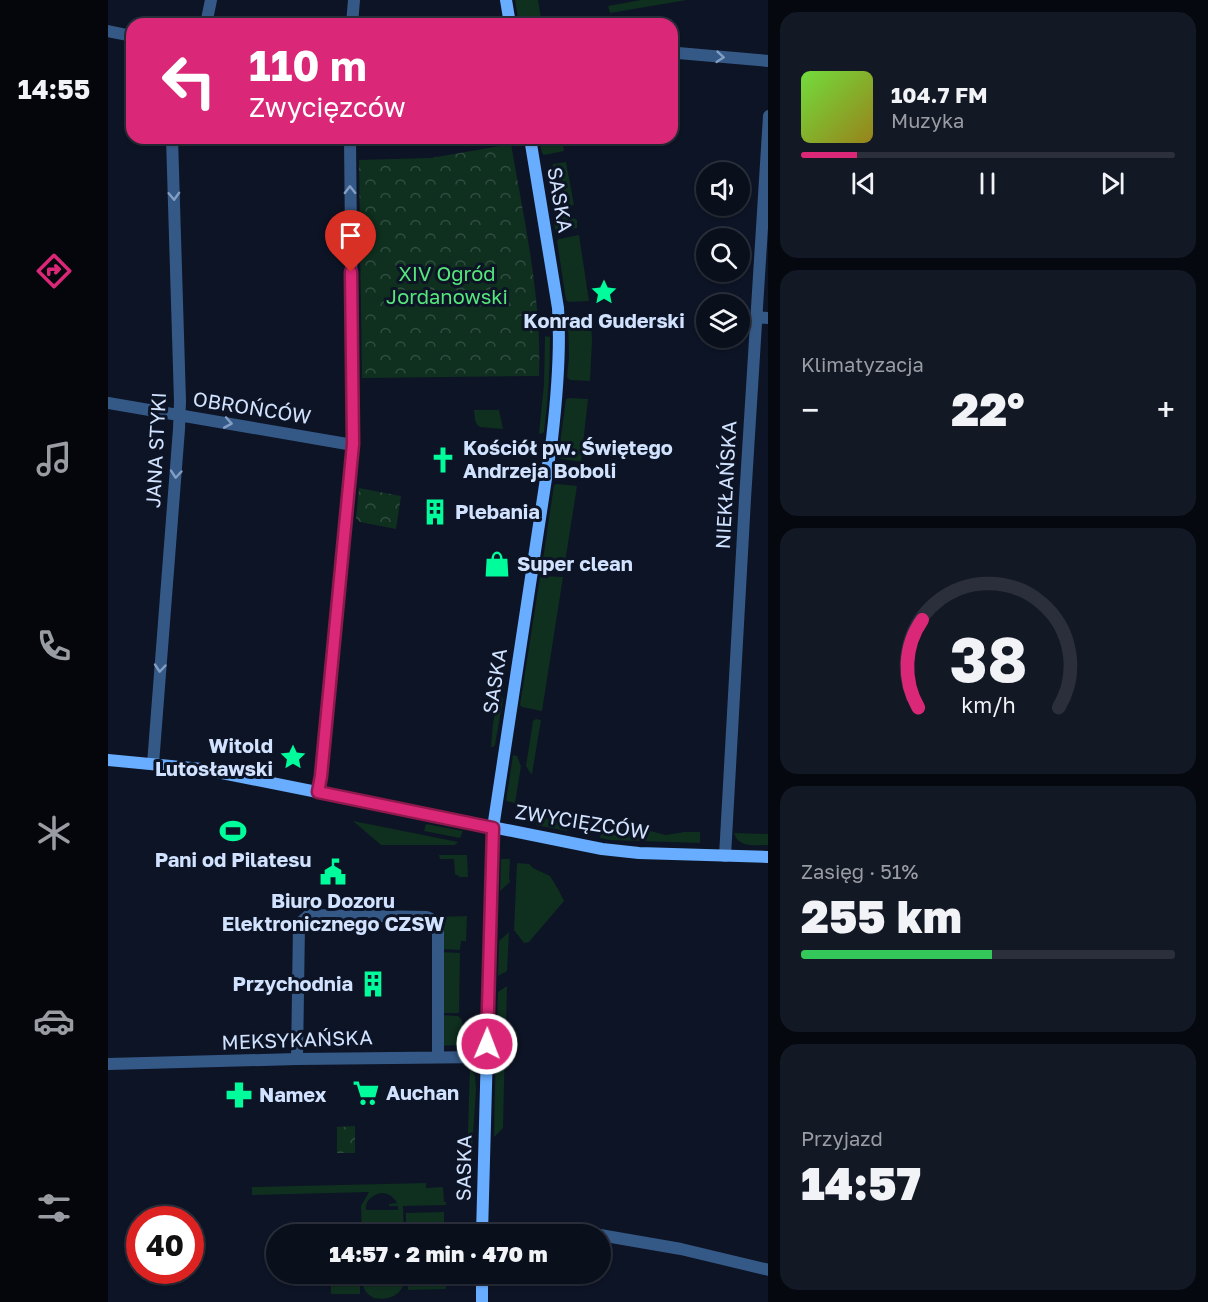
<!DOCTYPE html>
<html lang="pl">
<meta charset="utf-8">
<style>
body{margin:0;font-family:"Golos Text",sans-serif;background:#131825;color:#f1f3f6;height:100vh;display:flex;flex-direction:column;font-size:22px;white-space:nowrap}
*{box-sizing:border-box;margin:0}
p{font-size:20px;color:#999ca3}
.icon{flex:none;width:33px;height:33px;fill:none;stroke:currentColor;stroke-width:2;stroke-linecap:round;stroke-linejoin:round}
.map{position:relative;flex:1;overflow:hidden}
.panel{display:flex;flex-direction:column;gap:12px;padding:12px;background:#06080f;width:440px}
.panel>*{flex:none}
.top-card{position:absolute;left:18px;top:18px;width:552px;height:126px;border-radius:18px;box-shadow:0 2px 4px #0004,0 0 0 2px #2a2f3b;background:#db2777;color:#fff;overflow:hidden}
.tools{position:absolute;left:588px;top:162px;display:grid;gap:12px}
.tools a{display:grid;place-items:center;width:54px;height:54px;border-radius:50%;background:#0a0f1c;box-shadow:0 2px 4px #0004,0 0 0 2px #2a2f3b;font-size:30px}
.speed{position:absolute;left:18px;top:1206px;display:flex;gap:12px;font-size:30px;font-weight:700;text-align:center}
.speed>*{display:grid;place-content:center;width:78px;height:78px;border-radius:50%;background:#0a0f1c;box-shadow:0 2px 4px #0004,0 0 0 2px #2a2f3b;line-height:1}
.speed .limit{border:9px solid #d22;background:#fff;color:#111}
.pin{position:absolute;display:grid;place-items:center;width:51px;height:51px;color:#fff;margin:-62px -26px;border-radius:50% 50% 50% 0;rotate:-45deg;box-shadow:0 0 6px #0007}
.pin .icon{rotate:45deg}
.me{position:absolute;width:66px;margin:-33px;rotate:1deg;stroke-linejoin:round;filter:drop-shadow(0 0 4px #0008)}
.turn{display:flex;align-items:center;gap:21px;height:126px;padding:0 24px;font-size:27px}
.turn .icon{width:78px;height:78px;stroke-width:2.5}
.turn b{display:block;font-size:42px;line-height:51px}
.big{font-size:45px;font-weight:800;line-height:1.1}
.panel .tile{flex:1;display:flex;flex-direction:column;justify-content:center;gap:9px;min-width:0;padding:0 21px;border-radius:18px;background:#131825}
.panel .dial{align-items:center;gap:0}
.dial svg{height:156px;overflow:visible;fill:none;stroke:#2a2f3b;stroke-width:7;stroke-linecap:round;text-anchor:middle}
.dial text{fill:#f1f3f6;stroke:none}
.song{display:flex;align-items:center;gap:18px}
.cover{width:72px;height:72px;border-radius:9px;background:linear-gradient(135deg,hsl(100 70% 55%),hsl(50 70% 35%))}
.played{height:6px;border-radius:3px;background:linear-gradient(90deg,#db2777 15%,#2a2f3b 15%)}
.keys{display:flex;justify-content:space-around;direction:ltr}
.heat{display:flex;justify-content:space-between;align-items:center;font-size:33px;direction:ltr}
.charge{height:9px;border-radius:4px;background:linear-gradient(90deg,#34c759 51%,#2a2f3b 0)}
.trip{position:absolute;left:158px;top:1224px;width:345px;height:60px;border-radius:30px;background:#0a0f1c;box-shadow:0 2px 4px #0004,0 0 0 2px #2a2f3b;font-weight:800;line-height:60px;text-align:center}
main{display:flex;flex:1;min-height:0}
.dock{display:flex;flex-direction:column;width:108px;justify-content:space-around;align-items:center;background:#04060b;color:#999ca3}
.dock .icon{width:42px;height:42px}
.dock .active{color:#db2777}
.dock b{font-size:27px;color:#f1f3f6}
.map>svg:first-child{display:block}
.grass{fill:#0f2f1f;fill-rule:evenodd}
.park{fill:url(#park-crowns)}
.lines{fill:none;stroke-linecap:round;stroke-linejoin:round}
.street{stroke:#355987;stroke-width:12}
.secondary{stroke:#68adff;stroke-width:12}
.oneway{stroke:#839ec3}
.route-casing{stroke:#8e194d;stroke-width:15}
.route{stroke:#db2777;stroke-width:10}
.labels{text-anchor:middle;stroke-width:6;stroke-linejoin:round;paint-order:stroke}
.street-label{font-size:20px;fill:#d1e2ff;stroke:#0d1425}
.park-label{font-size:20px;fill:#55e77c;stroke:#0d1425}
.poi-label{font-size:20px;font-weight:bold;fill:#d1e2ff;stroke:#0d1425;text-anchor:start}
</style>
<main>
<nav class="dock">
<b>14:55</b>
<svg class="icon active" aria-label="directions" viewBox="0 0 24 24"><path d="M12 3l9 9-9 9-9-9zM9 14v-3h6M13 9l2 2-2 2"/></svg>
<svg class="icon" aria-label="music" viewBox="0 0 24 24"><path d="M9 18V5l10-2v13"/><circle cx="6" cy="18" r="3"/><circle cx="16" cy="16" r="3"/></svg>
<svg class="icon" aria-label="phone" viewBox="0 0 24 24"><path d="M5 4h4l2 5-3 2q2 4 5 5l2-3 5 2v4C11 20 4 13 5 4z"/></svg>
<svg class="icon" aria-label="climate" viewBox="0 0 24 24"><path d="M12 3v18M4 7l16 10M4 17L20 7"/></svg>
<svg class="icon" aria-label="car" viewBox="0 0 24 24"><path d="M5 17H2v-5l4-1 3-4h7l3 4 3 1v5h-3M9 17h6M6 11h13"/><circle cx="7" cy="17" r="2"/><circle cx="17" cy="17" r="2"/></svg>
<svg class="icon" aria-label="filters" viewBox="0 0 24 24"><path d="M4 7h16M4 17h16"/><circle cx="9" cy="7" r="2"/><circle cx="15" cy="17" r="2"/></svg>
</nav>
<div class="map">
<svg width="661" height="1302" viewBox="0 0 661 1302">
<defs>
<pattern id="park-crowns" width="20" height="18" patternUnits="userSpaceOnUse" patternTransform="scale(1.5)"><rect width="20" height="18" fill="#0f2f1f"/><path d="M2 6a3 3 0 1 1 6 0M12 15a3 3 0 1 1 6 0" fill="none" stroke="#314d41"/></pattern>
</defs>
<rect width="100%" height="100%" fill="#0d1425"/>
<path class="grass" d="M407,0H430L434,24H411Z
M533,0H579L502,13L500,6Z
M454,138L456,151L436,155L434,153L432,144L434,141Z
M458,162L466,205L453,208L451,206L444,167L445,164Z
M461,216L469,220V228L450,232L447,230L446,221L448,219Z
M471,235L481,301L461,302L458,300L449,241L451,239Z
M483,315L484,342L482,381L462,380L459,377L461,357L460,319L462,317Z
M437,336L442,337C442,369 440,401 436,432L433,434L431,433L436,384Z
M461,398L480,399L473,462L450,458L458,399Z
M366,410H391L395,429L372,427C366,424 367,417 366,410Z
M449,484L469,486L456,569L436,568L434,566L446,485Z
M435,576L455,577L434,711L414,707L412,705L432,577Z
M391,695L395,699L387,745L385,747H383L385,723Z
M428,719L433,720L424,774H423L418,766L425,721Z
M405,755L409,756L413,766L407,803L398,801Z
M430,817L460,823L459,831L428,825Z
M245,821L350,842L347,845H273Z
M318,824L355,831L352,838L316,831Z
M493,829L542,831L558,835L576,832H592V843L502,840L492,838Z
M626,833L660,834V845C647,845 630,848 626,833Z
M331,855H359L360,877H352L347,874L346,859H332Z
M393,859H402L401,878L402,882L392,891Z
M409,863L421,864L425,868L442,876L450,889L456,901L421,942L416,943L406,930Z
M359,916L358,941H353L352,950L333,949L326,917Z
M401,932L399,971L390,976L391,941Z
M333,952L352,953L351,1013H334Z
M399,986L398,1027L396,1028H389L390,992Z
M333,1015L350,1016L354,1020V1042L348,1045L333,1046Z
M388,1037H395L397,1039L395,1128L386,1137Z
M362,1067L367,1076L368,1089L361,1197H359L358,1194Z
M318,1183V1188L335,1187L336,1202H338V1205L295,1206L296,1234H254L253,1206L261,1192L144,1195V1187ZM272,1193C280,1193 285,1196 289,1203L281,1204V1206H290V1210H258C257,1201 263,1196 272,1193Z
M336,1212V1234H298V1213Z
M223,1274H252V1294H223Z
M255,1274H297C298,1291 285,1302 266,1298C262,1296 258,1293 256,1288C254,1284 255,1278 255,1274Z
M300,1274H337L338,1289L300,1290Z"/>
<path class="park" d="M403,144C416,220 434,298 431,376L254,378L251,160L323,158Z
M251,488L293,496L288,529L252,522L248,518Z
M247,1126V1153H229V1127Z"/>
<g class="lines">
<path class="street" d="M98,24L103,0
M244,24L246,0
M0,31L24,36
M564,54L570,53L661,61
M648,317L661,318
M0,403L245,445
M45,764L71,429L72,401L64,138
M210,792L213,776L245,445L242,138
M617,856L637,499L661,116
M189,1059L191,924L201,915L319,917C327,920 329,925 330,933V1057
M0,1064L189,1059L379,1057
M374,1229L489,1234
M492,1235L573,1249L661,1270"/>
<path class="secondary" d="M398,0L402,24
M0,760L94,769L494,849L531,853L661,857
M374,1234L385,828L444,439C449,396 453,352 450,308L422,138
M374,1302V1274"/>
</g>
<defs><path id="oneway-chevron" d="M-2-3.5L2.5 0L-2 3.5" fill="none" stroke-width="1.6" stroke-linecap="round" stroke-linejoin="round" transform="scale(1.5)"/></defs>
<g class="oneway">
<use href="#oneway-chevron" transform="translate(612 57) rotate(5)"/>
<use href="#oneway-chevron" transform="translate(242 190) rotate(-91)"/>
<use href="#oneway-chevron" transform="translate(66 196) rotate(88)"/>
<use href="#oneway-chevron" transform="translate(120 423) rotate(10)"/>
<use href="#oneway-chevron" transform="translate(68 474) rotate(95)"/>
<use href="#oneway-chevron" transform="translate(52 668) rotate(95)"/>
</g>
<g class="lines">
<g class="route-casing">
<path id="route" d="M243,272L245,444L213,776L210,792L385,828L379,1044"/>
</g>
<use href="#route" class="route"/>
</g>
<defs>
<g id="sight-bare" transform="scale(2.07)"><path d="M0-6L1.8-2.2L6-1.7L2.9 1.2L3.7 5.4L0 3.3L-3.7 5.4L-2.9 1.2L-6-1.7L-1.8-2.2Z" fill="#00fc9b" stroke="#0d1425" stroke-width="2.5" paint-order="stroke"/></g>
<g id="church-bare" transform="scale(2.07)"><path d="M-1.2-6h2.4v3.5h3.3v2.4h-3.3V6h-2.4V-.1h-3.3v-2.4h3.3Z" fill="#00fc9b" stroke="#0d1425" stroke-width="2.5" paint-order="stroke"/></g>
<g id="building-bare" transform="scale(2.07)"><path d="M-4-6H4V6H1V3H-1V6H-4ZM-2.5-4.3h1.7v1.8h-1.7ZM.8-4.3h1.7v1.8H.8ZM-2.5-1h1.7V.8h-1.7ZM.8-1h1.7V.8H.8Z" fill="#00fc9b" stroke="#0d1425" stroke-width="2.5" paint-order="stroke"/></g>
<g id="shop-bare" transform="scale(2.07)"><path d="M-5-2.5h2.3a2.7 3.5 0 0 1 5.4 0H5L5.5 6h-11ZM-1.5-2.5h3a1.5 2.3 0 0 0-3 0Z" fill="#00fc9b" stroke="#0d1425" stroke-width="2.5" paint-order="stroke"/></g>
<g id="stadium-bare" transform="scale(2.07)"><path d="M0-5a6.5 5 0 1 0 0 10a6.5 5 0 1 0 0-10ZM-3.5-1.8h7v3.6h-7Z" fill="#00fc9b" stroke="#0d1425" stroke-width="2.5" paint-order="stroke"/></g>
<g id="civic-bare" transform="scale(2.07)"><path d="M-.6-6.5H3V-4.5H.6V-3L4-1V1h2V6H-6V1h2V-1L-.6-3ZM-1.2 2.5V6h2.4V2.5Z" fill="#00fc9b" stroke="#0d1425" stroke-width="2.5" paint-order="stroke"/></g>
<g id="supermarket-bare" transform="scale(2.07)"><path d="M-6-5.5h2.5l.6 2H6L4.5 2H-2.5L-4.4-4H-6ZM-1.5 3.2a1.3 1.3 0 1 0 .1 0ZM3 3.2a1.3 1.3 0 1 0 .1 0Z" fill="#00fc9b" stroke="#0d1425" stroke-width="2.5" paint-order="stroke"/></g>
<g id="pharmacy-bare" transform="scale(2.07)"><path d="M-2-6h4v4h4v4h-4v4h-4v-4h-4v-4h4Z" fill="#00fc9b" stroke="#0d1425" stroke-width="2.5" paint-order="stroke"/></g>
</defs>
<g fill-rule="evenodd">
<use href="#sight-bare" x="496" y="292"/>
<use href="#church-bare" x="335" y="460"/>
<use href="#building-bare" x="327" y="512"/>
<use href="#shop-bare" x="389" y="564"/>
<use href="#sight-bare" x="185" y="757"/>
<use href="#stadium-bare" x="125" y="831"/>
<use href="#civic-bare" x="225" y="872"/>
<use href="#building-bare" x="265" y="984"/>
<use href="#supermarket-bare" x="258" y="1093"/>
<use href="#pharmacy-bare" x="131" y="1095"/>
</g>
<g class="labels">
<g class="street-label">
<text transform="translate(452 200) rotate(80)" y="7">SASKA</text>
<text transform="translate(144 408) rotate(9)" y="7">OBROŃCÓW</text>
<text transform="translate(48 450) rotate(-87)" y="7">JANA STYKI</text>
<text transform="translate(618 485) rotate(-87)" y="7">NIEKŁAŃSKA</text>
<text transform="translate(387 681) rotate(-81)" y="7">SASKA</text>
<text transform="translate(474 822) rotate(9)" y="7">ZWYCIĘZCÓW</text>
<text transform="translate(189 1040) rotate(-2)" y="7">MEKSYKAŃSKA</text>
<text transform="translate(356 1168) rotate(-89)" y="7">SASKA</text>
</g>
<g class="park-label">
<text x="339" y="281">XIV Ogród<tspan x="339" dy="23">Jordanowski</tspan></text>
</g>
<g class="poi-label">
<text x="496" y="328" text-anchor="middle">Konrad Guderski</text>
<text x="355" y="455">Kościół pw. Świętego<tspan x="355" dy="23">Andrzeja Boboli</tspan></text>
<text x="347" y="519">Plebania</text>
<text x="409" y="571">Super clean</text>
<text x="165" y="753" text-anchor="end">Witold<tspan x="165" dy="23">Lutosławski</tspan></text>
<text x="125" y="867" text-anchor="middle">Pani od Pilatesu</text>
<text x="225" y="908" text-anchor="middle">Biuro Dozoru<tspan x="225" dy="23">Elektronicznego CZSW</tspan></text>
<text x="245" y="991" text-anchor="end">Przychodnia</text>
<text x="278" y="1100">Auchan</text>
<text x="151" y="1102">Namex</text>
</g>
</g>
</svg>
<div class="tools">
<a><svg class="icon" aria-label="sound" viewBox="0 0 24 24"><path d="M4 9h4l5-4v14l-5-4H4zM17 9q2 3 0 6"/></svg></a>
<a><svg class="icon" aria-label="search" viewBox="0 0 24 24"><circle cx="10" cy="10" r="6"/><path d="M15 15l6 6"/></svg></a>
<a><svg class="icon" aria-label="layers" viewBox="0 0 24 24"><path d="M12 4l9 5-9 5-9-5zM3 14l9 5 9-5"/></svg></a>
</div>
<div class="speed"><div class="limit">40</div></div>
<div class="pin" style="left:243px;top:272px;background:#d93025"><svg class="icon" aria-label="arrive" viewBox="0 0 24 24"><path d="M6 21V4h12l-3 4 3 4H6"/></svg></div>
<svg class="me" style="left:379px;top:1044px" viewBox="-20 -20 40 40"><circle r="17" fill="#db2777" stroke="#fff" stroke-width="3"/><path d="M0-11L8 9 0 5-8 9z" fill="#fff"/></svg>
<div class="trip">14:57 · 2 min · 470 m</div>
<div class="top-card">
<div class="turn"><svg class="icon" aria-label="left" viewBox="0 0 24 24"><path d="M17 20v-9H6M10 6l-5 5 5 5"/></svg><div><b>110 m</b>Zwycięzców</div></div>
</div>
</div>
<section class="panel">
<div class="tile">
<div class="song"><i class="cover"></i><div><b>104.7 FM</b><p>Muzyka</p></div></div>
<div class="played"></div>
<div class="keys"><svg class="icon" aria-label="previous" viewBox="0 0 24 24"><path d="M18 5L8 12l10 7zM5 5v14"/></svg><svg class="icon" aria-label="pause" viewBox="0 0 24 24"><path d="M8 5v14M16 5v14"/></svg><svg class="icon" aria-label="next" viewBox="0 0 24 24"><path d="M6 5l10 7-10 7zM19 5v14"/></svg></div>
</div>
<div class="tile"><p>Klimatyzacja</p>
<div class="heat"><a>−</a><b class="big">22°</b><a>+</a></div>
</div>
<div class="tile dial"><svg viewBox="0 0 100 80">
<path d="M14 69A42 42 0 1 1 86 69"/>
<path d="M14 69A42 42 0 0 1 16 24" stroke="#db2777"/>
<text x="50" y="56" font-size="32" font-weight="700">38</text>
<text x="50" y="72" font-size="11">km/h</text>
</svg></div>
<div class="tile"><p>Zasięg · 51%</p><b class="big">255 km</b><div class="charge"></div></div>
<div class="tile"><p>Przyjazd</p><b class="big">14:57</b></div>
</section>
</main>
